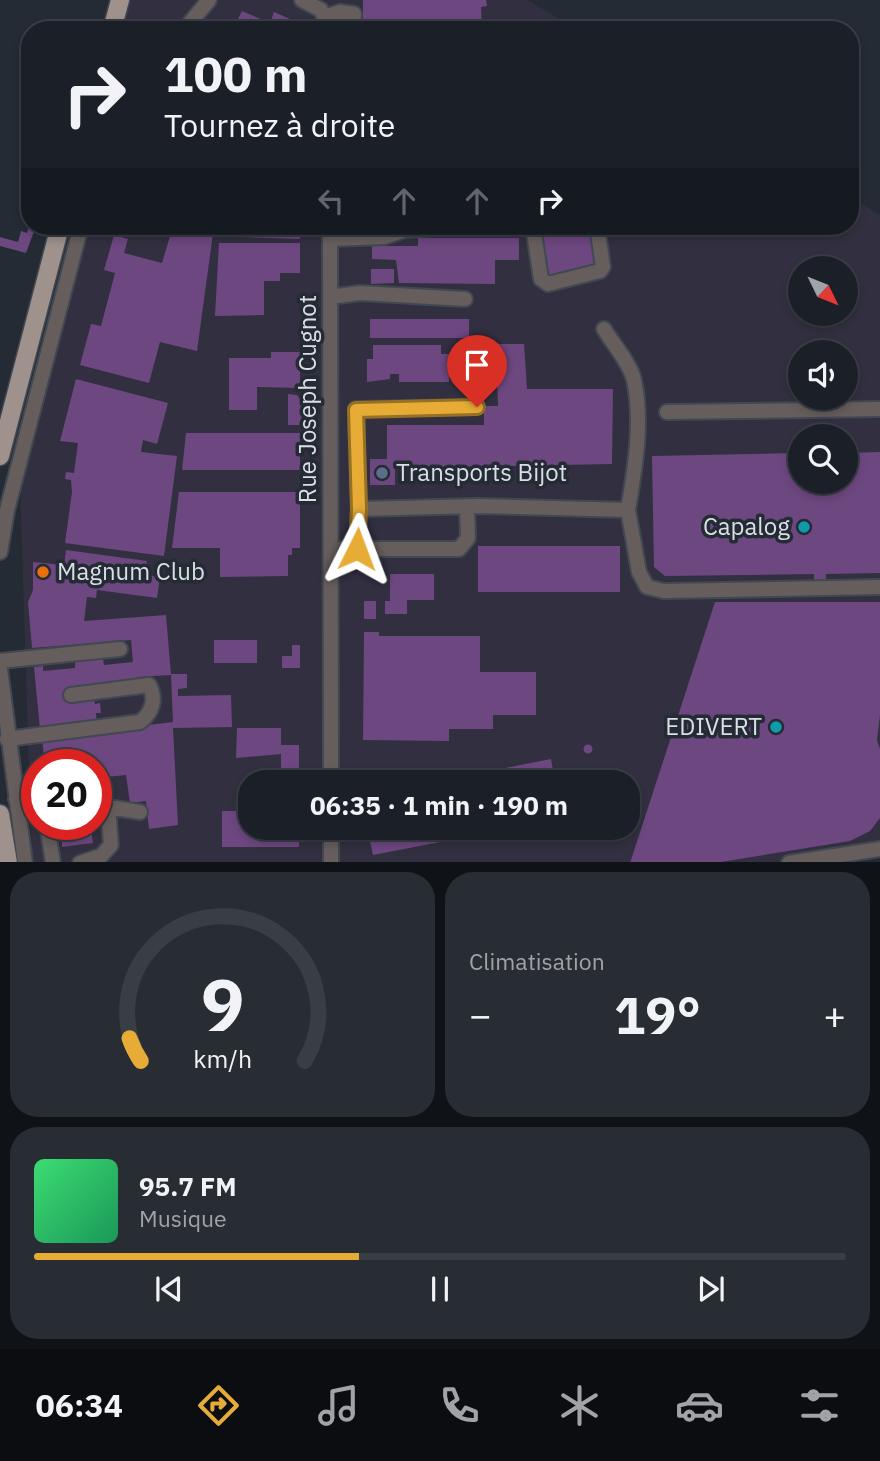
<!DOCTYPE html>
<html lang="fr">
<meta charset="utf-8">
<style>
body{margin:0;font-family:"IBM Plex Sans",sans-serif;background:#282d34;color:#f1f3f6;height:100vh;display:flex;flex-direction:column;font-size:26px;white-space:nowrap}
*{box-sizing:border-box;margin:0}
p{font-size:23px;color:#a0a3a8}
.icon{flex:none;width:38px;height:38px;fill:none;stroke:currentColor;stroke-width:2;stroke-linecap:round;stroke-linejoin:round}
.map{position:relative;height:862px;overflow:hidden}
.sheet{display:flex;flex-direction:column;gap:10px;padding:10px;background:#0f1216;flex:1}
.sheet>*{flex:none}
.guide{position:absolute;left:21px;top:21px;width:838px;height:214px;border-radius:28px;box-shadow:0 4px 10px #0003,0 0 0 2px #393e45;background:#1b2028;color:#f1f3f6;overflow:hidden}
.needle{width:46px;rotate:133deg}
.tools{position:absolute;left:788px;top:256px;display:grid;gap:14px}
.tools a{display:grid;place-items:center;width:70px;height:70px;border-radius:50%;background:#1b2028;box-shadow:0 4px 10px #0003,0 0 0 2px #393e45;font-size:35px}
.speed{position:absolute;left:21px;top:749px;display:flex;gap:14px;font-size:35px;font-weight:700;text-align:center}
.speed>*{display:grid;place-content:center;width:91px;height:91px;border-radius:50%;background:#1b2028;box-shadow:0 4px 10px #0003,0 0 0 2px #393e45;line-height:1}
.speed .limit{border:10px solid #d22;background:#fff;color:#111}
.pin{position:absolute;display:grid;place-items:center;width:60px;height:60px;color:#fff;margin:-72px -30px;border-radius:50% 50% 50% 0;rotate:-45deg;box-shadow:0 0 7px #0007}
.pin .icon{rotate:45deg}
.me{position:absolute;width:77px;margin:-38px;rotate:3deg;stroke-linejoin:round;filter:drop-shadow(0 0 5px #0008)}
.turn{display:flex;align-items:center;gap:24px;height:147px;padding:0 28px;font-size:32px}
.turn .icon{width:91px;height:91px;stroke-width:2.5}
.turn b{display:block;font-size:49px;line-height:60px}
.lanes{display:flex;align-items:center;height:66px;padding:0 28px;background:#0003;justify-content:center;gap:35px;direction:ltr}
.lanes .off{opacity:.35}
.big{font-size:52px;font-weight:700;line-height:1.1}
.sheet .widget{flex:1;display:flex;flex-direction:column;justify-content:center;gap:10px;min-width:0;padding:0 24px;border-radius:28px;background:#282d34}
.sheet .dial{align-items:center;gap:0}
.dial svg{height:182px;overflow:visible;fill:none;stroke:#393e45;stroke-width:7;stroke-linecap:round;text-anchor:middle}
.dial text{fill:#f1f3f6;stroke:none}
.song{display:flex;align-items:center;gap:21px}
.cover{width:84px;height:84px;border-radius:10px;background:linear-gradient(135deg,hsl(140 70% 55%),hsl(150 70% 35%))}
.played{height:7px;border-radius:4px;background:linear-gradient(90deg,#e6ac36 40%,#393e45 40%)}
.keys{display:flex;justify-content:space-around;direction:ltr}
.heat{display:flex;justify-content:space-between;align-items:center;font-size:38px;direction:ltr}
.sheet .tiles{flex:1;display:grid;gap:10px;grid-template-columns:1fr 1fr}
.widget:last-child{grid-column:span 2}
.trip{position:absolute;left:238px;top:770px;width:402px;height:70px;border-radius:28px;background:#1b2028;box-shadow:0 4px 10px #0003,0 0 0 2px #393e45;font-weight:700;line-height:70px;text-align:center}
.tab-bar{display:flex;height:112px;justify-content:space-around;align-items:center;background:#0b0d10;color:#a0a3a8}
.tab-bar .icon{width:49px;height:49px}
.tab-bar .active{color:#e6ac36}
.tab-bar b{font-size:32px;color:#f1f3f6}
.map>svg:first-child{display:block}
.industrial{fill:#322f40;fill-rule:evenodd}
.building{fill:#6d4780}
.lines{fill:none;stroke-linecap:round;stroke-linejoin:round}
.minor-casing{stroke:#414851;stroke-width:18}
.major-casing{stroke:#414851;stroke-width:21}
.minor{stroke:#655e5c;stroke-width:14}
.major{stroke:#9f918c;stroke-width:18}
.route-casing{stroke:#967023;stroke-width:18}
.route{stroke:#e6ac36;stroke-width:12}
.service-dot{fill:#5c6f8a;stroke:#242b35;stroke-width:2.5}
.culture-dot{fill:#0f9aa8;stroke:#242b35;stroke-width:2.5}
.food-dot{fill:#e8710a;stroke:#242b35;stroke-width:2.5}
.labels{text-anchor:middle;stroke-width:7;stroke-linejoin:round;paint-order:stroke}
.street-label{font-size:24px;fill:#dadfe6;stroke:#242b35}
.poi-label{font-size:24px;fill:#dadfe6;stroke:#242b35;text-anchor:start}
</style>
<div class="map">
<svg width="880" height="863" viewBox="0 0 880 863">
<rect width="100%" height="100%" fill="#242b35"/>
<path class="industrial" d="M130,0H528L577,30H122Z
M851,197L880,215V850L847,863L32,862L20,486L88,226H850ZM800,268H845V313H800ZM800,352H845V397H800ZM800,436H845V481H800ZM37,765H96V824H37ZM250,782H628V828H250Z"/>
<path class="building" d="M363,0H486L487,6L481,7L482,30H363Z
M242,11L270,23L274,12L290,19L289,24L292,25L290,30H242L245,22L238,19Z
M29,226H36L26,253L0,246V237L18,242L21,231L27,233Z
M173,226H214L197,351L160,342L149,383L80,365L91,324L101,326L115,273L104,270L114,235L128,239L124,253L162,263Z
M234,226H300V239L242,237L243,234H234Z
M370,226H396V230H370Z
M538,226H592L598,268L545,275Z
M418,238H519V260H495V284L399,283L396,260L372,259V246H418Z
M219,243H300V273H280V281H264V315L215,316Z
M371,269H394V283L371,284Z
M370,319H469V338H370Z
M496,344H524L527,389H613L612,464L395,468V485H370V459H387V425H484V406H498Z
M373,345H441V354H453V361H449V382H399V374H390V379L367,382V359H373Z
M271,352H305V363H300V388L257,387V410H229V358H271Z
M76,379L168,403L157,444L143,440L141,452L177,456L164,556L65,543L72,492L71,480L65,479L66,472L74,473L78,443L60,441Z
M288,394L297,395L300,399L303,425H288Z
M186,433H300V470H182Z
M880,452V573L826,574V580L814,581V574L665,576L654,567L652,456L800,453V481H845V453Z
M179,492H300V548H292V555H288V576L220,577V548H172Z
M478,546H620V592H478Z
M66,550L147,561L145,575L160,577L157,598L97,590L96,598L87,597L84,621L166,615L171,675L137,677L138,684L94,699L95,704L100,703L101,713H96L97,725L40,730L34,667L43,666V671L75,668V661L103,659L104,665L133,662L131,640L32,648L28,602L33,590V562L64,565Z
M390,574H434V600H407V614H385V601H390Z
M364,601H376V619H364Z
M715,602H880V715L877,740L880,749V818L870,831L850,841L715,863H630Z
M364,632H379V636H480V672H536V715H493V729H449V741L363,740Z
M214,640H257V663H214Z
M292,645H300V668H282V656H292Z
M171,674H187V688L178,689V696L231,695L232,727L173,728L178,825L149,829L146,801L130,803L126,775L96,778V765H45L42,738L173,722Z
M237,728H281V745H299V778H281V754L236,758Z
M583.5 749a4.5 4.5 0 1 1 9 0a4.5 4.5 0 1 1-9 0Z
M551,759L555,782H497L495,770Z
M222,811H250V828H299V847H222Z
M62,824H74V831L91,829L93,843L62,847Z
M367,828H454L456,839L373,855Z"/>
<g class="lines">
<g class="minor-casing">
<path id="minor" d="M302,0L321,10L330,30
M325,17L340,12L354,14L353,30
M184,30L209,0
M330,226L331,782
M405,226V230L459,226
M533,226L541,279L548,284L600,271L603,267L597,226
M330,239L384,237L405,230
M330,297L360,293L465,299
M604,329C613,344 630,363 634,380C643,422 635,468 628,510
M667,412L880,409
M359,509L356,409L477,407
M331,549H357L359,509L478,506L628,510L639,572L647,587L664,591L880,587
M357,549H459L468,538L467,507
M0,552L7,510L81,226
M0,661L120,649
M0,669L25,863
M7,739L140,722C152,713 157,699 149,685L71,695
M16,799L37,796
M96,802L108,807L140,812
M47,824L53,863
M331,828V863
M80,863L101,856L111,845L108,807
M789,863L880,849"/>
</g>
<g class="major-casing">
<path id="major" d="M112,30L120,0
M0,456L60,226
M0,814L8,863"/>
</g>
<use href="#minor" class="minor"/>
<use href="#major" class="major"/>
</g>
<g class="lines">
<g class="route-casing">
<path id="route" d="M357,549L359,509L356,410L477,407"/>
</g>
<use href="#route" class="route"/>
</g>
<circle class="service-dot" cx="382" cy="473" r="7"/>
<g class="culture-dot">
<circle cx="804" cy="527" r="7"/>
<circle cx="776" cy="727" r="7"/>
</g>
<circle class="food-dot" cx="43" cy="572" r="7"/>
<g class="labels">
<g class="street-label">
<text transform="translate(308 399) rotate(-90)" y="8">Rue Joseph Cugnot</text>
</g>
<g class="poi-label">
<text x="396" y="481">Transports Bijot</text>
<text x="790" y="535" text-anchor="end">Capalog</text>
<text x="57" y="580">Magnum Club</text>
<text x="762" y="735" text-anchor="end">EDIVERT</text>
</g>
</g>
</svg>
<div class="tools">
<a><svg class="needle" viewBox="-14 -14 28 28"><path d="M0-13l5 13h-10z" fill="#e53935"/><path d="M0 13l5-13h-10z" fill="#a0a3a8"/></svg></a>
<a><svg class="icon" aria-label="sound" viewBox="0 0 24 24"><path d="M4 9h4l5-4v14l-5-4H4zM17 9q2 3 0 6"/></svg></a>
<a><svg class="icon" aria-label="search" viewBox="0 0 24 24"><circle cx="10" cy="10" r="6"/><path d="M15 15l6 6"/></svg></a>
</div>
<div class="speed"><div class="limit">20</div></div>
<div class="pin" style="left:477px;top:407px;background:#d93025"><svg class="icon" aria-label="arrive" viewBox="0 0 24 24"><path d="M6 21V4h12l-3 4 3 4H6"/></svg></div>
<svg class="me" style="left:357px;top:549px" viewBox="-20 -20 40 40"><path d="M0-17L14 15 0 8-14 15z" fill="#e6ac36" stroke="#fff" stroke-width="4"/></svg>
<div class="trip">06:35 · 1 min · 190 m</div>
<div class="guide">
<div class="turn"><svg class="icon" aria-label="right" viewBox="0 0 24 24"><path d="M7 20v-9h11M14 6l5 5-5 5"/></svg><div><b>100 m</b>Tournez à droite</div></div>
<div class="lanes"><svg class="icon off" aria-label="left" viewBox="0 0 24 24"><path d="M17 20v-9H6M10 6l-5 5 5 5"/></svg><svg class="icon off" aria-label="ahead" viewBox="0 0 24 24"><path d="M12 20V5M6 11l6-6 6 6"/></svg><svg class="icon off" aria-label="ahead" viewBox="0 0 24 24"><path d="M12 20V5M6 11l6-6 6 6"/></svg><svg class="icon" aria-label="right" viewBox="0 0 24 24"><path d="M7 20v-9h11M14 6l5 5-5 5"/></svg></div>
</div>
</div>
<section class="sheet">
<div class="tiles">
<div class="widget dial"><svg viewBox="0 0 100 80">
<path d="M14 69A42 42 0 1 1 86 69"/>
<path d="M14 69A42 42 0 0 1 9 59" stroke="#e6ac36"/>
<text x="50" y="56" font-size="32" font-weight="700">9</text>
<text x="50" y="72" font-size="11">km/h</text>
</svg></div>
<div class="widget"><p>Climatisation</p>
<div class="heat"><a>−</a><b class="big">19°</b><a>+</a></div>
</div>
<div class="widget">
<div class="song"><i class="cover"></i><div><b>95.7 FM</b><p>Musique</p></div></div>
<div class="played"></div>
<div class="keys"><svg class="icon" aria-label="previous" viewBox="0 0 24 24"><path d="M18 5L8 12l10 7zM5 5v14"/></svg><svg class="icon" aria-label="pause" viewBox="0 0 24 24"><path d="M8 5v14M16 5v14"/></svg><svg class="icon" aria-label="next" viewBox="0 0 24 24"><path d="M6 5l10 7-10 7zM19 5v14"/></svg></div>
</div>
</div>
</section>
<nav class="tab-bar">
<b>06:34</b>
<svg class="icon active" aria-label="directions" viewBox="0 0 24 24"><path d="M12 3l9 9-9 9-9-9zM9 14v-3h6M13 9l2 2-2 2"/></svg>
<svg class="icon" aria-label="music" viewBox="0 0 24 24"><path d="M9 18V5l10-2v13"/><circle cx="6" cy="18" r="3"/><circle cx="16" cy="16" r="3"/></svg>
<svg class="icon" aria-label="phone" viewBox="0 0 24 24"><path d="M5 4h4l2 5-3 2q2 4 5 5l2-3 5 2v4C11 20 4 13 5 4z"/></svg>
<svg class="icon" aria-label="climate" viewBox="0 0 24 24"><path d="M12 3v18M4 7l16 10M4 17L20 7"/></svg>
<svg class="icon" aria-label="car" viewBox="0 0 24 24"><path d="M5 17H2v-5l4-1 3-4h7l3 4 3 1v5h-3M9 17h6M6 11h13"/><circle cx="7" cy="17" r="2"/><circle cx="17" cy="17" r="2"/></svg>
<svg class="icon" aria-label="filters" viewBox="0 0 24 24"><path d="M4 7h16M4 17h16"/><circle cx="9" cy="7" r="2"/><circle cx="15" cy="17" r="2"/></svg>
</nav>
